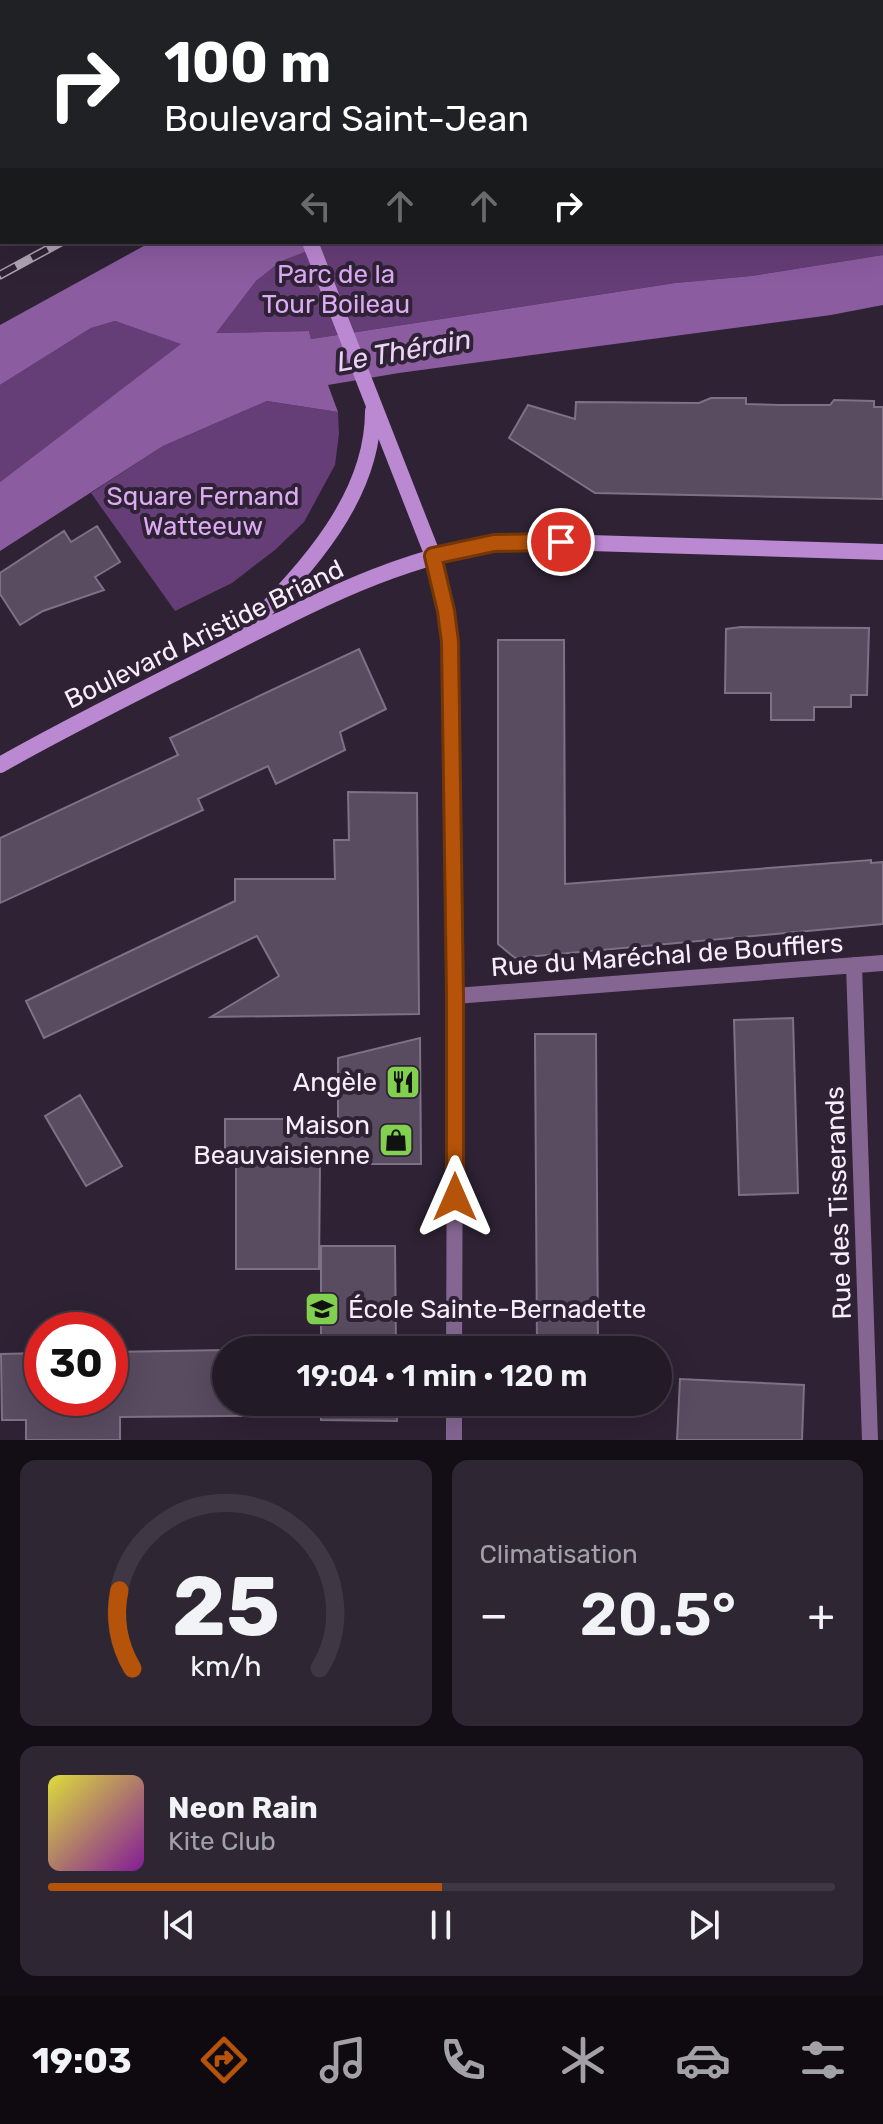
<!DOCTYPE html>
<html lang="fr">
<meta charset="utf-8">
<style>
body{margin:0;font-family:Rubik,sans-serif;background:#2e2733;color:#f1f3f6;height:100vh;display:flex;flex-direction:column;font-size:30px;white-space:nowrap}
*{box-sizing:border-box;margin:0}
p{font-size:26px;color:#a2a1a7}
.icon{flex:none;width:44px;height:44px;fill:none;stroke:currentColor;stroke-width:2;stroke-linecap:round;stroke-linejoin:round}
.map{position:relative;height:1440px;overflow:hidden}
.details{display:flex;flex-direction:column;gap:20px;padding:20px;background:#130e15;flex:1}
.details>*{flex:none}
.guide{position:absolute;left:0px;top:0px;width:884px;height:244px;box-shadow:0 8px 32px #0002,0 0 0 2px #3f3844;background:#202124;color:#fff;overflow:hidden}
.speed{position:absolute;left:24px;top:1312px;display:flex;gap:16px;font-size:40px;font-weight:700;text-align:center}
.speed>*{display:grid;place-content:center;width:104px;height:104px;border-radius:50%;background:#221a27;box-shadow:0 8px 32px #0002,0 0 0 2px #3f3844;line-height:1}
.speed .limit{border:12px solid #d22;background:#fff;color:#111}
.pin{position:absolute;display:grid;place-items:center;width:68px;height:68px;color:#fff;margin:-34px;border:4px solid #fff;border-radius:50%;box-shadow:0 2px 8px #0007}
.me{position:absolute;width:88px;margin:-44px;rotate:0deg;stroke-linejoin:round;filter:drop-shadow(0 0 6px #0008)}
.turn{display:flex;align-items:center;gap:28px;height:168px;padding:0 32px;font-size:36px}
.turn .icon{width:104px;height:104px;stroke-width:2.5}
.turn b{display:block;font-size:56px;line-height:68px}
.lanes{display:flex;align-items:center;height:76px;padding:0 32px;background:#0003;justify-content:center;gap:40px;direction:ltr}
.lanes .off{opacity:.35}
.big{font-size:60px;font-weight:600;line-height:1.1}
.details .widget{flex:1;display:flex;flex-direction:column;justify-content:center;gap:12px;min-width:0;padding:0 28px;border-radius:16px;background:#2e2733}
.details .dial{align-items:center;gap:0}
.dial svg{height:208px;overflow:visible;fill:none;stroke:#3f3844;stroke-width:7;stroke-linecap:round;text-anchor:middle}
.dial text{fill:#f1f3f6;stroke:none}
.song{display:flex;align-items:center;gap:24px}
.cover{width:96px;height:96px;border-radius:12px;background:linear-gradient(135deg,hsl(60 70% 55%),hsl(290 70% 35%))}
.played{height:8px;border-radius:4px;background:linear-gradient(90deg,#b45309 50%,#3f3844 50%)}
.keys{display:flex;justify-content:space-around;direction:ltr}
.heat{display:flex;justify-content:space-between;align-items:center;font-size:44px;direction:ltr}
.details .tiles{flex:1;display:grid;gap:20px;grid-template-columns:1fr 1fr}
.widget:last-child{grid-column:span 2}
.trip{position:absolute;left:212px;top:1336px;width:460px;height:80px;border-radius:40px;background:#221a27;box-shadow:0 8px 32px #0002,0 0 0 2px #3f3844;font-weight:600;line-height:80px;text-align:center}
.tab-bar{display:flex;height:128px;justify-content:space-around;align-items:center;background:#0e0a10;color:#a2a1a7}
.tab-bar .icon{width:56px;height:56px}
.tab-bar .selected{color:#b45309}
.tab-bar b{font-size:36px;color:#f1f3f6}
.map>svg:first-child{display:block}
.green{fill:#653d77}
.water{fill:#8b5ca0}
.building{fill:#594b60;stroke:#7f7086;stroke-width:2}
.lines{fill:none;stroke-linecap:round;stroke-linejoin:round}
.minor{stroke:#856693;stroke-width:16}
.secondary{stroke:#bb88d2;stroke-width:16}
.rail-casing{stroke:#ada3b2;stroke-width:9}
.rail{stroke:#2e2234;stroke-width:6;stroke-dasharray:18;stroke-linecap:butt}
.route-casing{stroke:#753606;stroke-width:20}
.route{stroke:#b45309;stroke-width:14}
.labels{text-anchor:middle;stroke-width:8;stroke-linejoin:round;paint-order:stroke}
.park-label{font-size:26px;fill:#ddaaf4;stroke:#2e2234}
.street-label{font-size:26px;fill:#f7eefb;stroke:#2e2234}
.poi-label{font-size:26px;fill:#f7eefb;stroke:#2e2234;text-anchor:end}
.water-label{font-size:28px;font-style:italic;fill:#ecd3f8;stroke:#2e2234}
</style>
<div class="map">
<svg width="883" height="1440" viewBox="0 0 883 1440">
<rect width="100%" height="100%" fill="#2e2234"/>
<path class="green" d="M883,43V255L751,276L675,283L311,339L309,331L215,333L256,281L281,260L331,242H882Z
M115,321L182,344L0,482V385L91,328Z
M267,401L338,412L339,434L335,465L304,522L275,550L232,583L175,611L91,493L163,446Z"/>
<path class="water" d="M151,242H331L281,261L256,281L216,333L309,331L311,339L675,283L751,276L883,255V305L831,315L399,373L328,385L338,412L267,401L163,446L0,551V482L181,344L115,321L91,328L0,385V325Z"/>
<path class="building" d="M711,398H746V404L780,405H830L834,400L874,401V407H883V499L595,493L509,438L528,405L575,419L576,402L699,403Z
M97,526L120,562L95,577L104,590L43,611L20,625L0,594V573L64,531L71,542Z
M741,627L869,628L867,695H851V707H814V720H771V693H725L726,629Z
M498,640H564L565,884L871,860V863L883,862V924L515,958L498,944Z
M359,649L386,709L340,732L345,750L276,784L268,766L198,799L203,810L0,903V838L178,755L170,738Z
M348,792L417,793L419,1014L211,1017L279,976L257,936L44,1038L26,1001L235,901V879H335L334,840H349Z
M793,1018L798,1193L739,1195L734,1020Z
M535,1034H596L598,1350H537Z
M420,1038L421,1164H320L319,1269H236V1164H225V1119H338V1058Z
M80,1095L122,1166L86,1186L45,1116Z
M321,1246H395L396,1350H242L321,1349Z
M226,1350V1402H396L397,1421L321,1420V1415L120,1417V1440H26V1420H2L1,1354L42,1353V1398H110V1352Z
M680,1379L804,1385L802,1440H677Z
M537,1402H598V1409L537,1410Z"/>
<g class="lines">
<path class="minor" d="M65,2V0
M0,157L2,155
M433,556C459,647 451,745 453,839C455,1010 455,1180 454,1350
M854,965L870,1440
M455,996L883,963
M454,1440V1402"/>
<path class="secondary" d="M94,0L106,2
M244,2L255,0
M310,242L433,556
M240,637C299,575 373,503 373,411
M0,765C67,727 136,693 205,658C306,607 408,549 523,541L883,552"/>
<g class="rail-casing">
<path id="rail" d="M577,2L582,0
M0,275L61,242"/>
</g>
<use href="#rail" class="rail"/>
</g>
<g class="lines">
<g class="route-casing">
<path id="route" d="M455,1197V996L450,642L446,611L433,556L494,543L561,542"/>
</g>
<use href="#route" class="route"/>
</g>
<defs>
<g id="restaurant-square" transform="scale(1.8)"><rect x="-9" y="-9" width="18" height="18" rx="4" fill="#82d04f" stroke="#2e2234"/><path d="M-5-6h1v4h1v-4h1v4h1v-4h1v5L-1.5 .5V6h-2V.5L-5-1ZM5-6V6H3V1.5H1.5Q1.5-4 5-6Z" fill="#111"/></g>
<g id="shop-square" transform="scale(1.8)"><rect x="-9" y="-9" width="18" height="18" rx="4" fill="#82d04f" stroke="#2e2234"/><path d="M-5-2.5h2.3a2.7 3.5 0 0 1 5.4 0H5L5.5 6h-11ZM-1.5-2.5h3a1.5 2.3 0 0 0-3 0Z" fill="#111"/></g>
<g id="school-square" transform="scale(1.8)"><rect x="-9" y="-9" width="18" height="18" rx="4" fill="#82d04f" stroke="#2e2234"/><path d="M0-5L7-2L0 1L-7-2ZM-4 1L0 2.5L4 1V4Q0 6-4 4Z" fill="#111"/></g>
</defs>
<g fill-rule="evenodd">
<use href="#restaurant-square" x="403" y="1082"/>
<use href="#shop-square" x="396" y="1140"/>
<use href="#school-square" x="322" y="1309"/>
</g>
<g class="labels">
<g class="park-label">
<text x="336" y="283">Parc de la<tspan x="336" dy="30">Tour Boileau</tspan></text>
<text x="203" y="505">Square Fernand<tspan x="203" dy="30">Watteeuw</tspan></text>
</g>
<g class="street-label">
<text transform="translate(204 634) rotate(-26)" y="9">Boulevard Aristide Briand</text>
<text transform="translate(667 955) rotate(-4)" y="9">Rue du Maréchal de Boufflers</text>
<text transform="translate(838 1203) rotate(-92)" y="9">Rue des Tisserands</text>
</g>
<g class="poi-label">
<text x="377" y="1091">Angèle</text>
<text x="370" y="1134">Maison<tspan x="370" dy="30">Beauvaisienne</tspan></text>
<text x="348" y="1318" text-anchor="start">École Sainte-Bernadette</text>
</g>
<g class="water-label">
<text transform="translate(404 350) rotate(-10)" y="10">Le Thérain</text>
</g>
</g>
</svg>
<div class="speed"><div class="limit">30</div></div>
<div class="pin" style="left:561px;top:542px;background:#d93025"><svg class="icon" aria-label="arrive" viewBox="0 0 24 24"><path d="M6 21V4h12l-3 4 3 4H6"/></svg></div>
<svg class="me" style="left:455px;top:1197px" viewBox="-20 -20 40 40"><path d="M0-17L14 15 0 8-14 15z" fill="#b45309" stroke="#fff" stroke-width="4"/></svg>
<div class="trip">19:04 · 1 min · 120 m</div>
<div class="guide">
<div class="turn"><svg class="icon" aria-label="right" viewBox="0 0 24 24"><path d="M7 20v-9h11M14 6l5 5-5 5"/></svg><div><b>100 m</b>Boulevard Saint-Jean</div></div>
<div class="lanes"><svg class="icon off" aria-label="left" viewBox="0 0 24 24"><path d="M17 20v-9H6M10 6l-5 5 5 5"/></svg><svg class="icon off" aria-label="ahead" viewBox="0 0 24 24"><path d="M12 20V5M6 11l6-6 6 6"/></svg><svg class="icon off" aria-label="ahead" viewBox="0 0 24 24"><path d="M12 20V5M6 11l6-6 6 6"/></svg><svg class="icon" aria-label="right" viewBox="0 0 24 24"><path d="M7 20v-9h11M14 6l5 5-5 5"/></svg></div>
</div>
</div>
<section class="details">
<div class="tiles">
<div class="widget dial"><svg viewBox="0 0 100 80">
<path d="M14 69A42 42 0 1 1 86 69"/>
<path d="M14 69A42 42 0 0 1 9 39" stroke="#b45309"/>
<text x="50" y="56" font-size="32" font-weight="700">25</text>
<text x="50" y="72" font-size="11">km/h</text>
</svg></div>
<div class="widget"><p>Climatisation</p>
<div class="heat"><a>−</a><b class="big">20.5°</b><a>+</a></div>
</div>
<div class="widget">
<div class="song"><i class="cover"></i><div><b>Neon Rain</b><p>Kite Club</p></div></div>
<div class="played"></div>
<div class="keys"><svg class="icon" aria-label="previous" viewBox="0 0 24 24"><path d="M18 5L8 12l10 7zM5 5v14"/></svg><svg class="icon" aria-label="pause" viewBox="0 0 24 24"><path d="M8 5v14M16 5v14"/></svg><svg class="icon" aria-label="next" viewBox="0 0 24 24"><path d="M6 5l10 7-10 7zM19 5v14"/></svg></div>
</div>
</div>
</section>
<nav class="tab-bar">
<b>19:03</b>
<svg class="icon selected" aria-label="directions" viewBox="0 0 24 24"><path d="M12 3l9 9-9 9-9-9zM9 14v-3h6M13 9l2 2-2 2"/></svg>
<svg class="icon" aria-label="music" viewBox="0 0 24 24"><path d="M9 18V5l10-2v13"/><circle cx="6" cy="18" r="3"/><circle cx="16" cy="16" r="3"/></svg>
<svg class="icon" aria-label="phone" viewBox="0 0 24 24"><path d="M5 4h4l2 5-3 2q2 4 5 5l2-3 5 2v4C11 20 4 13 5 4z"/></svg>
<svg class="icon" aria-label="climate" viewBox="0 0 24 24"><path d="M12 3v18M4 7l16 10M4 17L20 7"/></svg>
<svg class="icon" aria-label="car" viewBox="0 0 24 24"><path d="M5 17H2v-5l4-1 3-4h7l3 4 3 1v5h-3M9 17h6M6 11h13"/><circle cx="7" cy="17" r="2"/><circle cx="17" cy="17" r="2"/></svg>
<svg class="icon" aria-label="filters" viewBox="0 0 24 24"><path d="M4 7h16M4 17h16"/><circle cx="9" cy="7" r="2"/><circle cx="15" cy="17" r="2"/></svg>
</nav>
